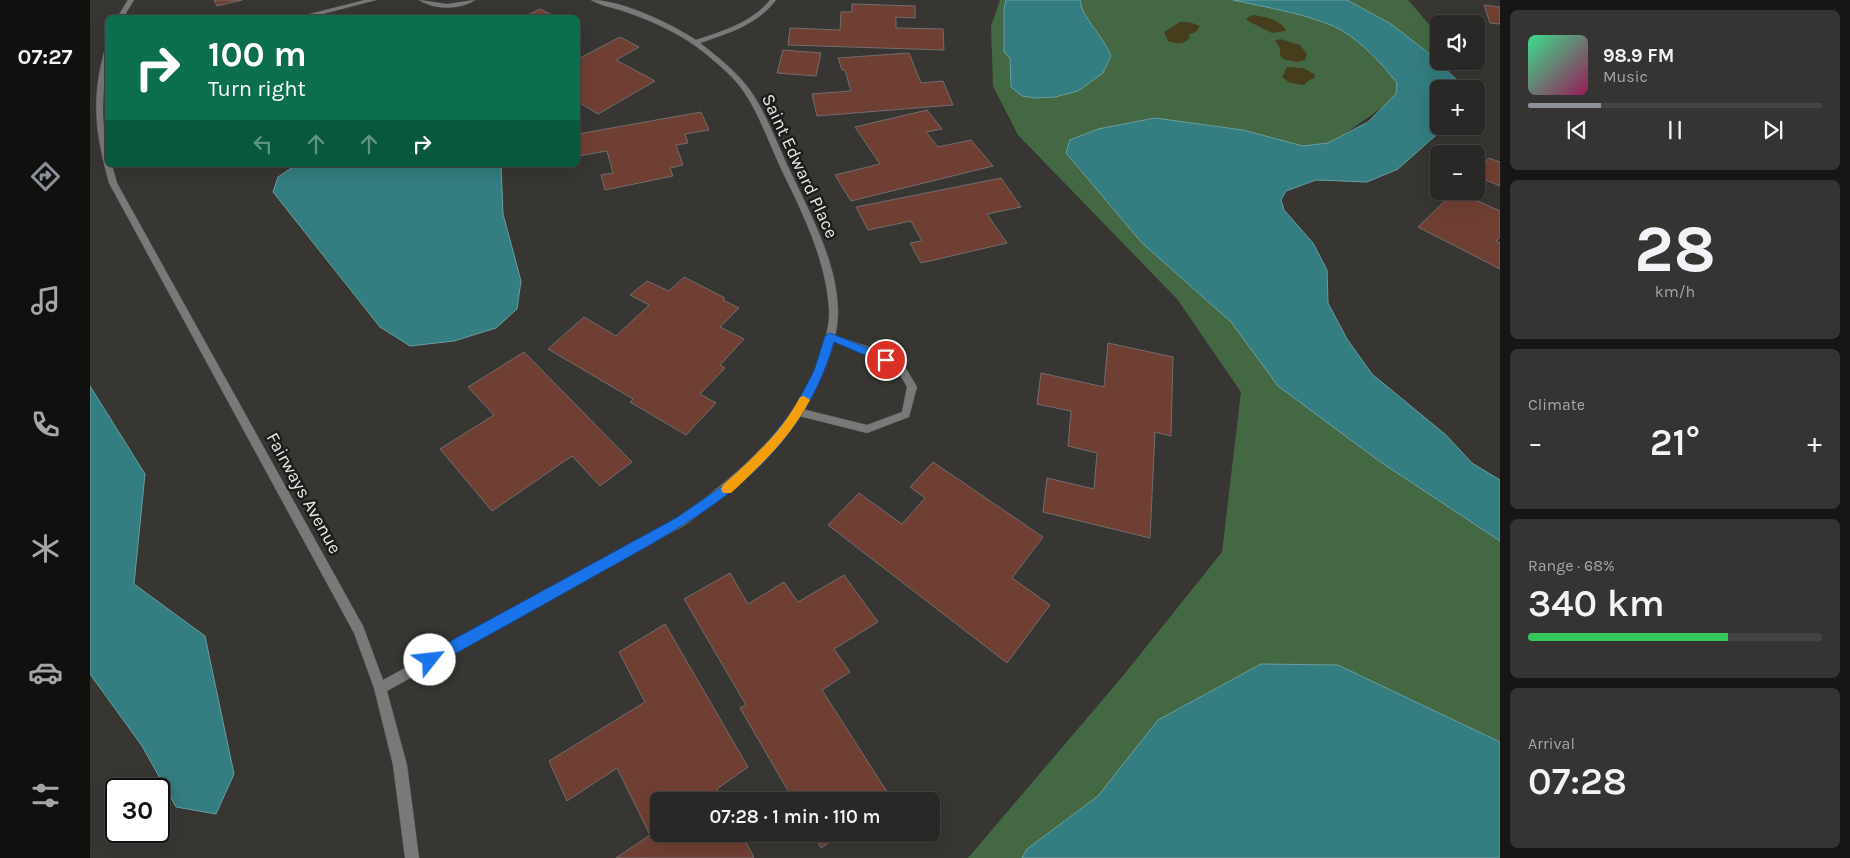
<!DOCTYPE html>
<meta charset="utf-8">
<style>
body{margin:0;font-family:Karla,sans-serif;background:#353432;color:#f1f3f6;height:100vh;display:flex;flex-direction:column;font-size:19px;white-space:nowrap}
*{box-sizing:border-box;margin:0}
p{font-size:16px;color:#a5a6a7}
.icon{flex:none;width:28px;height:28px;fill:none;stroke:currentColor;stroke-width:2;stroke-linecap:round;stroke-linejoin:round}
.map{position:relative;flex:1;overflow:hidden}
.details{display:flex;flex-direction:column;gap:10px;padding:10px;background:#171615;width:350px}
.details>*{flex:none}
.hud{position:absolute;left:15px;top:15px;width:475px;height:152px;border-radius:8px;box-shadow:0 5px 20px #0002,0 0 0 1px #454443;background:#0b6e4f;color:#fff;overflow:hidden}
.controls{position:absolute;left:1340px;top:15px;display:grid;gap:10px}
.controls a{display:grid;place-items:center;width:55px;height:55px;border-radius:8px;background:#292826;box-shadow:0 5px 20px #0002,0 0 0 1px #454443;font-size:25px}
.speed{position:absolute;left:15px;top:778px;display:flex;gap:10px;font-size:25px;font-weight:700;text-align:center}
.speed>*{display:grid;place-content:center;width:65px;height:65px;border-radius:50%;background:#292826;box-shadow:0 5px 20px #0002,0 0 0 1px #454443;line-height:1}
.speed .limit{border:2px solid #111;border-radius:8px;background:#fff;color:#111}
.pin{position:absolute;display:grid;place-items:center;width:42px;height:42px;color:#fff;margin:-21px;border:2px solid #fff;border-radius:50%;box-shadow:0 1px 5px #0007}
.me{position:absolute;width:55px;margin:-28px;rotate:61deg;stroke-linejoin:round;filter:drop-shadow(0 0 4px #0008)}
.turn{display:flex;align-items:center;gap:18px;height:105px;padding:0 20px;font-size:22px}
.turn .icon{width:65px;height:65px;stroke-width:2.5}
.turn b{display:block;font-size:35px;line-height:42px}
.lanes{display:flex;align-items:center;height:48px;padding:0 20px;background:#0003;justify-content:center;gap:25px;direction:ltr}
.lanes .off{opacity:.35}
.big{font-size:38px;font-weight:600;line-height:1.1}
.details .widget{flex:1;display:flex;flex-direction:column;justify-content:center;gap:8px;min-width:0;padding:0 18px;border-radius:8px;background:#353432}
.details .dial{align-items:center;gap:0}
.dial b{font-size:65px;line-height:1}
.song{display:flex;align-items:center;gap:15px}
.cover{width:60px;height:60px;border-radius:8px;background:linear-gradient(135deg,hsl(150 70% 55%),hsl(330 70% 35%))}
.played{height:5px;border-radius:2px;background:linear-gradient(90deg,#8c9099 25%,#454443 25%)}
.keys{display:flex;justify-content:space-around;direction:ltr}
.heat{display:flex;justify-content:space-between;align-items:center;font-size:28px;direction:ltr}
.charge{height:8px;border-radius:4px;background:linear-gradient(90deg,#34c759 68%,#454443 0)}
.trip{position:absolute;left:560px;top:792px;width:290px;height:50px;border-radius:8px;background:#292826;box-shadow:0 5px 20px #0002,0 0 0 1px #454443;font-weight:600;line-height:50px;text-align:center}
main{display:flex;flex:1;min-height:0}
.menu{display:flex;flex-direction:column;width:90px;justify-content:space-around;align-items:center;background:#10100f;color:#a5a6a7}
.menu .icon{width:35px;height:35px}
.menu .current{color:#8c9099}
.menu b{font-size:22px;color:#f1f3f6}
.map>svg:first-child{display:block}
.green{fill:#456844}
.sand{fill:#463d1d}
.water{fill:#347d80;stroke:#6a9d9f}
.building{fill:#703f33;stroke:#726d6c}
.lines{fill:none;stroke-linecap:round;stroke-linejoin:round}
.lane-casing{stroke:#53534f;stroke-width:1}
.street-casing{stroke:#53534f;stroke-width:1}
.lane{fill:#7a7878;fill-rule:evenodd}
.street{fill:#7a7878;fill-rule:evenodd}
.route{fill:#1a73e8;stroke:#114b97}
.slow{fill:#f59e0b}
.labels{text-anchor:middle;stroke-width:5;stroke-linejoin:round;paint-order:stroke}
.street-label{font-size:18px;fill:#e9e9e6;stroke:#1e1d1c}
</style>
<main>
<nav class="menu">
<b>07:27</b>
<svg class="icon current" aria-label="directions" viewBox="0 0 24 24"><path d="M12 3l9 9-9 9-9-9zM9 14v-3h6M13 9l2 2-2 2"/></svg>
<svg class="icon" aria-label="music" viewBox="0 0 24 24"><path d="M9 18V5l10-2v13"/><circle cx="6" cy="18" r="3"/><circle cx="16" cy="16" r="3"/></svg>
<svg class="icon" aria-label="phone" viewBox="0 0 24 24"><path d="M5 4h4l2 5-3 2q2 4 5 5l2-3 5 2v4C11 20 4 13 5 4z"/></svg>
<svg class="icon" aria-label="climate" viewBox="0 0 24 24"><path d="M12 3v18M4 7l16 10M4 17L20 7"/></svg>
<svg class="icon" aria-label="car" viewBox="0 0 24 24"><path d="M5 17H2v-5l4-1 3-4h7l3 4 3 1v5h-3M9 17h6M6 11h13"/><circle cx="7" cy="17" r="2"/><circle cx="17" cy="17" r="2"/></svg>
<svg class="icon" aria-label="filters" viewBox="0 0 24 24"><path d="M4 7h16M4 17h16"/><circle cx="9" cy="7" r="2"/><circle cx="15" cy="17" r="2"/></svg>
</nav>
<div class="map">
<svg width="1410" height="858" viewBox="0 0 1410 858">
<rect width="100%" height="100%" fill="#373632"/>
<path class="green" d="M910,0H1318L1349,36V61H1358L1202,171L1181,184L1229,358L1410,500V858H878L1032,677L1132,552L1151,392L1087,299L928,135L903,86L901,26Z"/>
<path class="sand" d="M1162,15C1174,16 1192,20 1196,31L1182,33L1158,21L1156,19Z
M1090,22H1099L1110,26L1106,32L1098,35L1100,37C1095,45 1085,44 1078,41L1074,32Z
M1190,39L1210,45L1217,54L1215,60L1207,62L1193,59L1190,55V48L1185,41Z
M1197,67L1213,68L1224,74L1225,78L1219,80L1214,85L1200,83L1192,77Z"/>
<path class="water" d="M916,0H990C992,19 1014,36 1021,56L1013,73L988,91L965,97L946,98L932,96L921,87L920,58L914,52V9Z
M1143,0H1257L1301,24L1337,52L1367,80L1371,89H1349V126H1355L1354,128L1308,169L1277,182L1226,180L1196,191L1191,200L1194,210L1223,243L1237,270L1238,303L1257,339L1282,374L1356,435L1382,463L1410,480V541L1289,461L1188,386L1141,322L1052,243L976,153L980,140L1008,129L1065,118L1153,130L1213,146L1238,143L1278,122L1306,94L1307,83C1291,63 1273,43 1251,30C1224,15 1174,7 1143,0Z
M206,165H411L413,214L431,281L427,309L406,328L364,341L320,346L290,327L183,192L188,177Z
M0,386L55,474L44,584L115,636L144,774L126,814L86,807L52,746L0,674Z
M1171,664L1248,665L1410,742V858H932L937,849L1008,796L1068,720Z"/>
<path class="building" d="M124,0H152L127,6Z
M762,4L825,6V18L806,17V28L853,29L854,50L698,45L700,28L750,30L751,12H762Z
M1394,5L1410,7V24L1400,23Z
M450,9L468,18H432Z
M530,37L549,47L526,60L565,81L508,114L488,102V59Z
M693,50L731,53L726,76L687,73Z
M819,53L831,83L853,81L863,105L727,116L722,94L761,91L755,70H752L748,58Z
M837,110L852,129L836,132L848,147L881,140L903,166L761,201L745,175L790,164L765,127Z
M611,112L619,130L595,134L598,143L586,145L593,165L580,168L583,176L515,190L511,175L523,173L517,151L488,156V134Z
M1399,158L1410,162V186L1386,176V172Z
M911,178L931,207L897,214L917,243L831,263L820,243L832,241L821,221L778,230L766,207Z
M1365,191L1410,211V237L1406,241L1410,243V269L1328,227Z
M594,277L635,298L633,300L649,308L630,327L654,339L630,365L635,368L610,394L626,403L596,435L540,402L543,399L458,349L494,317L526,336L559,305L540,295L557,281L579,291Z
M1018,343L1083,357L1081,436L1065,432L1060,538L953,512L957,478L1004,489L1007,453L978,446L981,411L947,404L951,373L1014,387Z
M434,352L542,462L510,486L482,456L402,511L350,449L404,415L378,387Z
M843,462L953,537L922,578L960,605L917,663L738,525L769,493L812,524L835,498L820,487Z
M640,573L658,604L694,582L708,602L754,575L788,622L744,649L760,672L732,690L801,798L796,801H704L650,708L656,705L594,599Z
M575,624L658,767L627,789L634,801H569V834H651L664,857L662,858H526L560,835L527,768L477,801L459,761L555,702L529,652Z
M723,834H751L731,848Z"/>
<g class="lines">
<g class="lane-casing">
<path id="lane" d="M740,334L785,349L814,365L827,387L819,417L777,433L705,415L703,412L705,409L708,408L777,425L812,412L817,387L808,371L779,355L737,339L735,337L737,335Z"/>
</g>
<g class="street-casing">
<path id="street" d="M38,0H44L33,18H27Z
M275,0H286L217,18H204Z
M329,0L357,4L385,0C370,10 344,10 329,0Z
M501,0C532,0 580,23 606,40C633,31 661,23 680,0H686C667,25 639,33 610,43C628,57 647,72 660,90C678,116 688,147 702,175C722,217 747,263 748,311C748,332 741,354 733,373C704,438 652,484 595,525L297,691L317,765L329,858H315L303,765L284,688L264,633L19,183C5,132 1,100 15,48L18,46C18,66 13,86 13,106C12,126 18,145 18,165H22L27,183L273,626L293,680L587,519C647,475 710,424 732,349C736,336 740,323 739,309C736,262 715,218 695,177C681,149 671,117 654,92C644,77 629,65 616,54C593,35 565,22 536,12C525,8 511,6 501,0Z"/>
</g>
<use href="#lane" class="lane"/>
<use href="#street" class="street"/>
</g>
<path class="route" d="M740,333L800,357L802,360L796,364L744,342C708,466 612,516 508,574C453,605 399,635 345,665L340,667L335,665L333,660L335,655L586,518L631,487L672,449L704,409L724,371L735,336Z"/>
<path class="slow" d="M714,396L720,400C701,437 671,465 641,493H633L631,489L633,485C662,459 692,432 710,397Z"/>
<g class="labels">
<g class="street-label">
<text transform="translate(710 166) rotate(65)" y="6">Saint Edward Place</text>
<text transform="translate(214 493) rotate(61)" y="6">Fairways Avenue</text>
</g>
</g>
</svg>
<div class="controls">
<a><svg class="icon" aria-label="sound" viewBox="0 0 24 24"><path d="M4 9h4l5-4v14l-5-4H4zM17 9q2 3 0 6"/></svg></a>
<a>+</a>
<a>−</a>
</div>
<div class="speed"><div class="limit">30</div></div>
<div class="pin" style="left:796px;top:360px;background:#d93025"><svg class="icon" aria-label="arrive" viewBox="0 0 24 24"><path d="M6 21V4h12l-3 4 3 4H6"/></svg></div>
<svg class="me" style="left:340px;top:660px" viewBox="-20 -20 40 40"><circle r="19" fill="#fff"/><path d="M0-13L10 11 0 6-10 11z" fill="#1a73e8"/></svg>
<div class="trip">07:28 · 1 min · 110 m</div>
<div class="hud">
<div class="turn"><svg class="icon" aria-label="right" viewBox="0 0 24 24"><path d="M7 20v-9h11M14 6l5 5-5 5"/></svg><div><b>100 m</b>Turn right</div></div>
<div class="lanes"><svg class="icon off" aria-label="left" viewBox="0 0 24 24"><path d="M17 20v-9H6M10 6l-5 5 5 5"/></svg><svg class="icon off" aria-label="ahead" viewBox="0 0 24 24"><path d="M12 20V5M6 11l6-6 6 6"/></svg><svg class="icon off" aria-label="ahead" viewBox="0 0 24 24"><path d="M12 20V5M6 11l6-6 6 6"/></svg><svg class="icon" aria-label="right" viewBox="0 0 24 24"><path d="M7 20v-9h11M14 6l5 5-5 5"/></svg></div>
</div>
</div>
<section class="details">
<div class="widget">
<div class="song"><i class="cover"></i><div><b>98.9 FM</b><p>Music</p></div></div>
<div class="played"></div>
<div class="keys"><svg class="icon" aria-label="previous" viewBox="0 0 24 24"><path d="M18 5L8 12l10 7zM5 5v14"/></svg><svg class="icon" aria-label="pause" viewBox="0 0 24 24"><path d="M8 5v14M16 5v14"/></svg><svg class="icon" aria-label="next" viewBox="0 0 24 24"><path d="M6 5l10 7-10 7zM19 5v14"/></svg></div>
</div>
<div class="widget dial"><b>28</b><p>km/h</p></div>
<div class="widget"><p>Climate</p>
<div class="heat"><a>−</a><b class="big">21°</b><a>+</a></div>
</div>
<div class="widget"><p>Range · 68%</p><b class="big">340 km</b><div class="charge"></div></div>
<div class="widget"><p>Arrival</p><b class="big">07:28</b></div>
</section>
</main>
